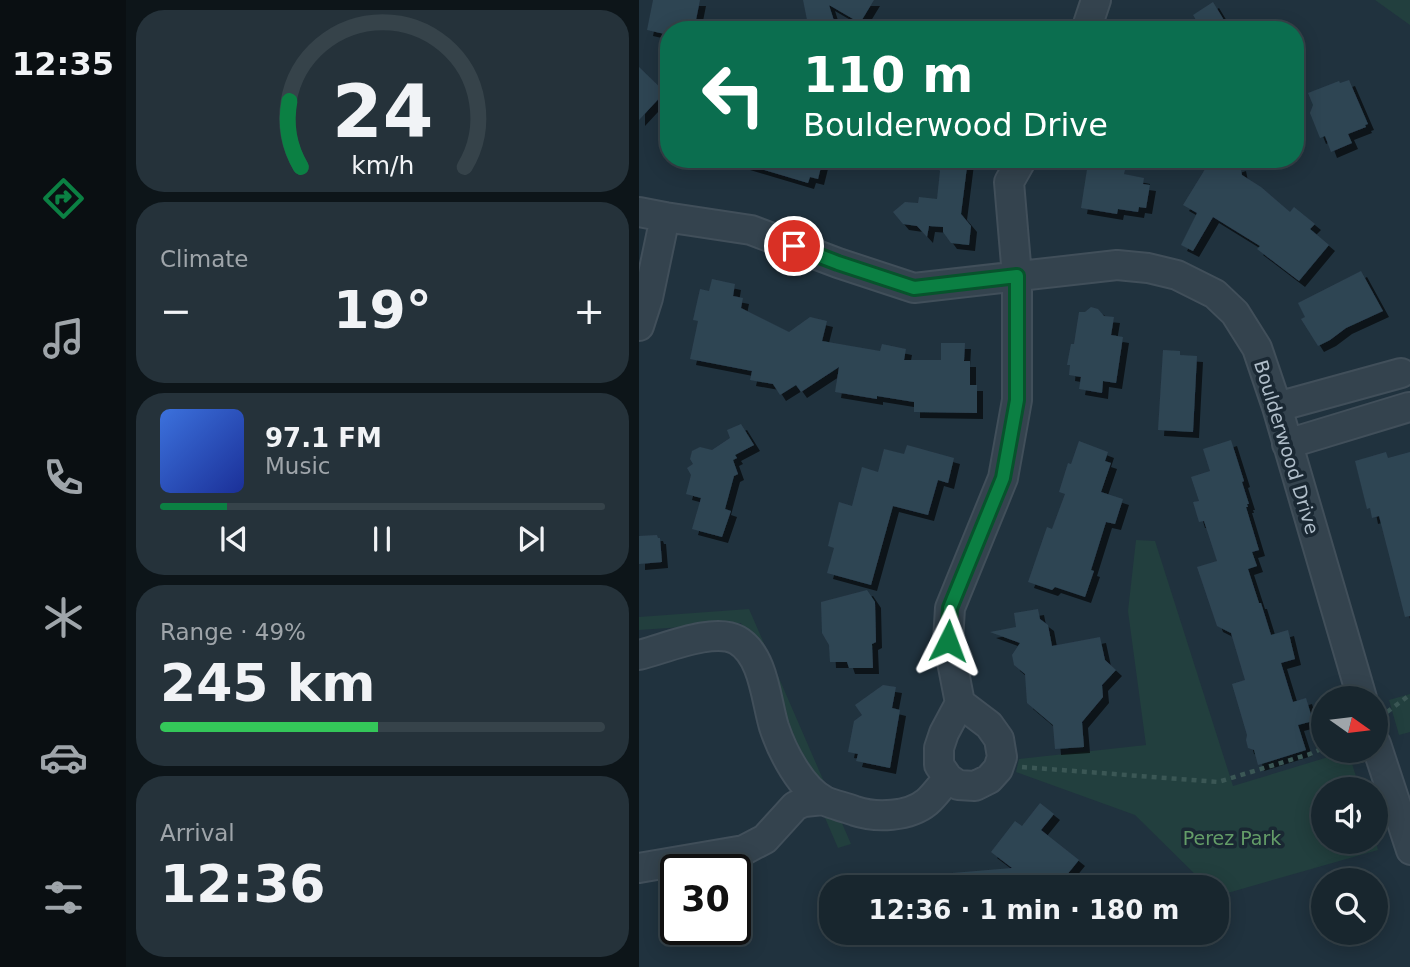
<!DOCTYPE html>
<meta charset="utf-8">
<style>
body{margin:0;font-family:"DejaVu Sans",sans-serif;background:#25323a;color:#f1f3f6;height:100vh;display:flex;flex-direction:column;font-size:26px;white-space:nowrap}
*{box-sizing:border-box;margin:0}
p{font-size:23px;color:#9fa5aa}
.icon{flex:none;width:38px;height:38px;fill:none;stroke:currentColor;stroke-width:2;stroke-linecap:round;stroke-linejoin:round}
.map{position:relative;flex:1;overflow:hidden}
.panel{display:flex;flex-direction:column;gap:10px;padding:10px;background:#0d1519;width:513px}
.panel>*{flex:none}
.hud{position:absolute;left:21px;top:21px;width:644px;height:147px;border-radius:28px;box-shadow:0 4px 18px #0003,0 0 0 2px #36434a;background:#0b6e4f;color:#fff;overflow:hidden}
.needle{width:46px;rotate:104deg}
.fabs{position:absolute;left:672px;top:686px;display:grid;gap:14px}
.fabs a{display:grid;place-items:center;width:77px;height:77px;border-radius:50%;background:#18262e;box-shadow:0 4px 18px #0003,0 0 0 2px #36434a;font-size:35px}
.speed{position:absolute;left:21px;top:854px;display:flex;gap:14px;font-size:35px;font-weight:700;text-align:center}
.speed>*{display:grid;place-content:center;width:91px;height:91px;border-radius:50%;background:#18262e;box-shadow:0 4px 18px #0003,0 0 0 2px #36434a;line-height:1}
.speed .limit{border:4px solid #111;border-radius:10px;background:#fff;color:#111}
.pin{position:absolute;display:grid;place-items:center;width:60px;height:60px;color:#fff;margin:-30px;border:4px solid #fff;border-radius:50%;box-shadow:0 2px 7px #0007}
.me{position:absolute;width:77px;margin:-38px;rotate:3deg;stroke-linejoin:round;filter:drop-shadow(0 0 5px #0008)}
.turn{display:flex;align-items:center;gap:24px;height:147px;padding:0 28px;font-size:32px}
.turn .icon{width:91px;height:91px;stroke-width:2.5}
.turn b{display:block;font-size:49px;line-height:60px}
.big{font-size:52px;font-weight:600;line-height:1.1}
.panel .card{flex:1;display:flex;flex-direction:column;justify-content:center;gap:10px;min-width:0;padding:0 24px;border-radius:28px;background:#25323a}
.panel .dial{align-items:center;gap:0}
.dial svg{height:182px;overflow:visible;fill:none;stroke:#36434a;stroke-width:7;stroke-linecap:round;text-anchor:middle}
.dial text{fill:#f1f3f6;stroke:none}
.song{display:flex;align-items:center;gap:21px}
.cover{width:84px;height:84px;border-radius:10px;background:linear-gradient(135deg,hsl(220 70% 55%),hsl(230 70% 35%))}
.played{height:7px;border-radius:4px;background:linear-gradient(90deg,#0b8043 15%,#36434a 15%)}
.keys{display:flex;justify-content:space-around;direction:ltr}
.heat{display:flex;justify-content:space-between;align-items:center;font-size:38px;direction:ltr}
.charge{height:10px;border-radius:5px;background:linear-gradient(90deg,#34c759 49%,#36434a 0)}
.trip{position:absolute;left:180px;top:875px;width:410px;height:70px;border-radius:28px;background:#18262e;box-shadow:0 4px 18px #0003,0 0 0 2px #36434a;font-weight:600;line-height:70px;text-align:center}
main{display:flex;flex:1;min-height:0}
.dock{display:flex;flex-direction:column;width:126px;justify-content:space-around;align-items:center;background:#0a0f12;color:#9fa5aa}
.dock .icon{width:49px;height:49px}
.dock .current{color:#0b8043}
.dock b{font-size:32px;color:#f1f3f6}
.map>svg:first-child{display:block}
.green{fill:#223f3e}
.building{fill:#2f4453;filter:url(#shadow)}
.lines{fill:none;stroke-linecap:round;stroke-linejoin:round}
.minor-casing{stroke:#414f5a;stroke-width:32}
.path{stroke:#3b5755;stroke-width:4.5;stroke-dasharray:5 5;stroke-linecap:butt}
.minor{stroke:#34434e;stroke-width:28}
.route-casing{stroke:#07532c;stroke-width:18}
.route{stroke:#0b8043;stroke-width:12}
.labels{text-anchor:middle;stroke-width:7;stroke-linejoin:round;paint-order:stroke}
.street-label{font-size:19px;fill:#b0beca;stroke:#1a2833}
.park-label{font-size:19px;fill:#649d68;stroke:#1a2833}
</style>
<main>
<nav class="dock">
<b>12:35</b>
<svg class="icon current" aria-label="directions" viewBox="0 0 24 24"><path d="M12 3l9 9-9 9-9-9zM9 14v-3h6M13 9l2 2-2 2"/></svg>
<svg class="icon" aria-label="music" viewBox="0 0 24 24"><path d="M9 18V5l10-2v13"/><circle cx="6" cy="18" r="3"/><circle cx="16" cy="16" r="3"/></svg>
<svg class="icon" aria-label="phone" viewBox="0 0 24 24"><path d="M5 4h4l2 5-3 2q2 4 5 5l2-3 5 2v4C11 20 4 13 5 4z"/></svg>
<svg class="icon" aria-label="climate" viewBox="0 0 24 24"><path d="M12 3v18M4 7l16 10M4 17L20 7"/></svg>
<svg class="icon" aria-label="car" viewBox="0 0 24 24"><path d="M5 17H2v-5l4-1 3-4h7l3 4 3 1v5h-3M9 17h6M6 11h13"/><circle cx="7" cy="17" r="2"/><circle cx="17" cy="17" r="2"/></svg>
<svg class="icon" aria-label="filters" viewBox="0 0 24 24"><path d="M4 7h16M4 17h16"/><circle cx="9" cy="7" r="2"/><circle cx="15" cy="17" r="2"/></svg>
</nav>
<section class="panel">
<div class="card dial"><svg viewBox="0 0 100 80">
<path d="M14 69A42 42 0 1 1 86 69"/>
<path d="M14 69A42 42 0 0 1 9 40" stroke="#0b8043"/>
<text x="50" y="56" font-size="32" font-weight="700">24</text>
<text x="50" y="72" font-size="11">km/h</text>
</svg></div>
<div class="card"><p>Climate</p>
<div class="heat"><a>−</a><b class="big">19°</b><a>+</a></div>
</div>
<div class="card">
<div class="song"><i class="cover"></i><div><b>97.1 FM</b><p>Music</p></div></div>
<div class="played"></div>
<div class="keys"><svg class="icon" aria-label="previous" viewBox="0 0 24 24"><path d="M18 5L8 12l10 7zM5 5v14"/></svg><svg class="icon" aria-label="pause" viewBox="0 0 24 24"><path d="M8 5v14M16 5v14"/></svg><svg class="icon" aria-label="next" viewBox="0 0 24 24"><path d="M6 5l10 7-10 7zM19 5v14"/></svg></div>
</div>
<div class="card"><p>Range · 49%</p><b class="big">245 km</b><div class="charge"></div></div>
<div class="card"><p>Arrival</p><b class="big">12:36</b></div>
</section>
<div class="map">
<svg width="772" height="967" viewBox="0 0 772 967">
<defs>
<filter id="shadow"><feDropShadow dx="6" dy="6" stdDeviation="0" flood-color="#0009"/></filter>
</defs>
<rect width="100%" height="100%" fill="#20323e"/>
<path class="green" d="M736,0H771V25Z
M497,540L516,541L594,786L709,751L721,789H684V842H737L739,850L578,896V887H569L496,815L377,772L380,759L507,745L489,611Z
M110,609L212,844L199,848L102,623L0,630V617Z
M771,694V732L760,735L750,700Z"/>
<path class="building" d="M14,0H61L55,30H30V35L8,30Z
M164,0H235L221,23L190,5L198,30H170Z
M574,2L591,30H563L554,15Z
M0,67L26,92L0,120Z
M710,80L729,124L726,125L727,127L709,134L713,143L692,152L686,136L681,138L671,113L674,105L669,93L700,81L701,83Z
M106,159H184L179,179L171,177L169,183L105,164Z
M292,159H329L322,214L332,226L330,245L312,243L304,232V227L290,226L288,237L278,226L264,224L254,212L266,202L279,203L280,197L298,199L301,171Z
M449,163L486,170L485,174L505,178L504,184L511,185L507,208L500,207L499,212L479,209L478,214L442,208Z
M578,164L584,167L586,164L592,168L601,165L603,175L622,187L651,212L655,207L676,224L671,229L690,245L660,281L618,249L621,246L574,217L554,251L542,245L558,213L544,205L568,166L574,170Z
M722,271L744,311L707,328L691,340L679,346L662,319L666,317L659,303Z
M73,279L96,284L94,296L104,298L102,308L150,332L171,317L188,321L183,341L241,351L243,344L267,349L265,360H302V343H326L325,361H331V385H338V413L275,412V402L238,396V399L196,392L200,367L162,392L157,385L141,395L134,384L111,380L113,371L51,359L59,321L54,320L61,289L70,291Z
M452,307L459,309L465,316L475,317L472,335L484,337L477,383L464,381L463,393L440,389L442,377L430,375L431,365H428L432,344H435L440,312H446Z
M524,350L541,351V355L558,356L554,432L519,430Z
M102,424L115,445L96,455L98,458L94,460L99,474L95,476L86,509L92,511L83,537L53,529L62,498L47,494L52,475L48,468L54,464L51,459L53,451L61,447L73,450L91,438L88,430Z
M592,440L605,481L603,482L610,504H608L609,507H607L620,550L613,552L618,566L609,569L620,603H622L632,635L649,630L656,659L642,663L654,702L667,698L674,721L659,725L667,750L619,765L615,750L609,748L607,740L608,735L593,684L606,680L592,633L578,626L558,567L578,561L565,521L560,522L554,502L560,501L552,477L571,471L564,449Z
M440,441L469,452L466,461L472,463L462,492L484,499L476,524L467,522L452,570L455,571L446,597L416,587L413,590L389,582L408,527L413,529L426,494L420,492L429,463L432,464Z
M268,445L315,458L309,483L299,480L289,515L254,506L232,585L188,573L195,548L189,546L200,502L213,506L223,467L239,472L245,449L265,454Z
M747,452L749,458L771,452V616L766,617L740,516L733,518L731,508L728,509L716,461Z
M18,535L19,538H21L23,562L0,564V536Z
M228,590L236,602L237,642L233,644L234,668H210L208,662H191L190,645L183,633L182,602Z
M399,609L401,619L409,625L413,646L461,637L466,660L477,670L463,685L464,697L443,722L445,747L416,749L414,725L388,703L386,674L375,665L373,655L381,643L351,632L377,627L375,613Z
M244,685L257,687L253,708L261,710L251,768L217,761L219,754L209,752L215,721L223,715L216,705Z
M401,803L415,814L402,830L440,860L418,887H301V874L373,868L352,852L376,821L383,826Z"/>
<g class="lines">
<g class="minor-casing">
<path id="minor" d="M447,30L457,0
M0,212L26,217L112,230L199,263L275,288L478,265L509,268L538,275L576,294L596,313L618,348L638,407L723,698
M0,326L9,298L26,217
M638,407L762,373
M648,444L770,407
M0,655C25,649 75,627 98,640C125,655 127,701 135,727C143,751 162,789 186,801C195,805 206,807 216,811C237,818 270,817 288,802C296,795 302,786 309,778
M321,703L350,725L360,739L363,757L359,769L350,779L336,786L319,785L309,778L300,765V748L305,733L321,703L309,641L311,608L364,478L378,400V276L370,182L383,159
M737,744L772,850
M0,868L105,850L126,839L156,806L165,802L184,800"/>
</g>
<path class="path" d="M740,718L768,697H772
M383,767L579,782L671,754L684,748"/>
<use href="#minor" class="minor"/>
</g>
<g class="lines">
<g class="route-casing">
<path id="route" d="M155,246L199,263L275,288L378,276V400L364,478L311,608L309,641"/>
</g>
<use href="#route" class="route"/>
</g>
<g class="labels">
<g class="street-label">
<text transform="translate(648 447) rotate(73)" y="7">Boulderwood Drive</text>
</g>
<g class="park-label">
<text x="593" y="845">Perez Park</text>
</g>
</g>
</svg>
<div class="fabs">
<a><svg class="needle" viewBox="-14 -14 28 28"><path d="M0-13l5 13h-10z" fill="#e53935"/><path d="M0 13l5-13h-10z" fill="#9fa5aa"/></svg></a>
<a><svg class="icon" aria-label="sound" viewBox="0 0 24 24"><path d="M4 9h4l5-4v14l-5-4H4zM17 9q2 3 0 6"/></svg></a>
<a><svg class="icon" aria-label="search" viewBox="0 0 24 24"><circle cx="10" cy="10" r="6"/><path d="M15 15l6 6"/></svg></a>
</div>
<div class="speed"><div class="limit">30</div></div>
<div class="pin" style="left:155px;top:246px;background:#d93025"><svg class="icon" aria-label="arrive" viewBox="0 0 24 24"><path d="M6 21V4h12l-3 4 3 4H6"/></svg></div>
<svg class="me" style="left:309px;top:641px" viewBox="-20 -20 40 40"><path d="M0-17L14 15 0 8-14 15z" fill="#0b8043" stroke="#fff" stroke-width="4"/></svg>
<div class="trip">12:36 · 1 min · 180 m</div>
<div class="hud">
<div class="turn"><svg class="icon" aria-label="left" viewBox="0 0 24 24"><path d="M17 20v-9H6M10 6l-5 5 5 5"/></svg><div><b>110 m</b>Boulderwood Drive</div></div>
</div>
</div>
</main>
